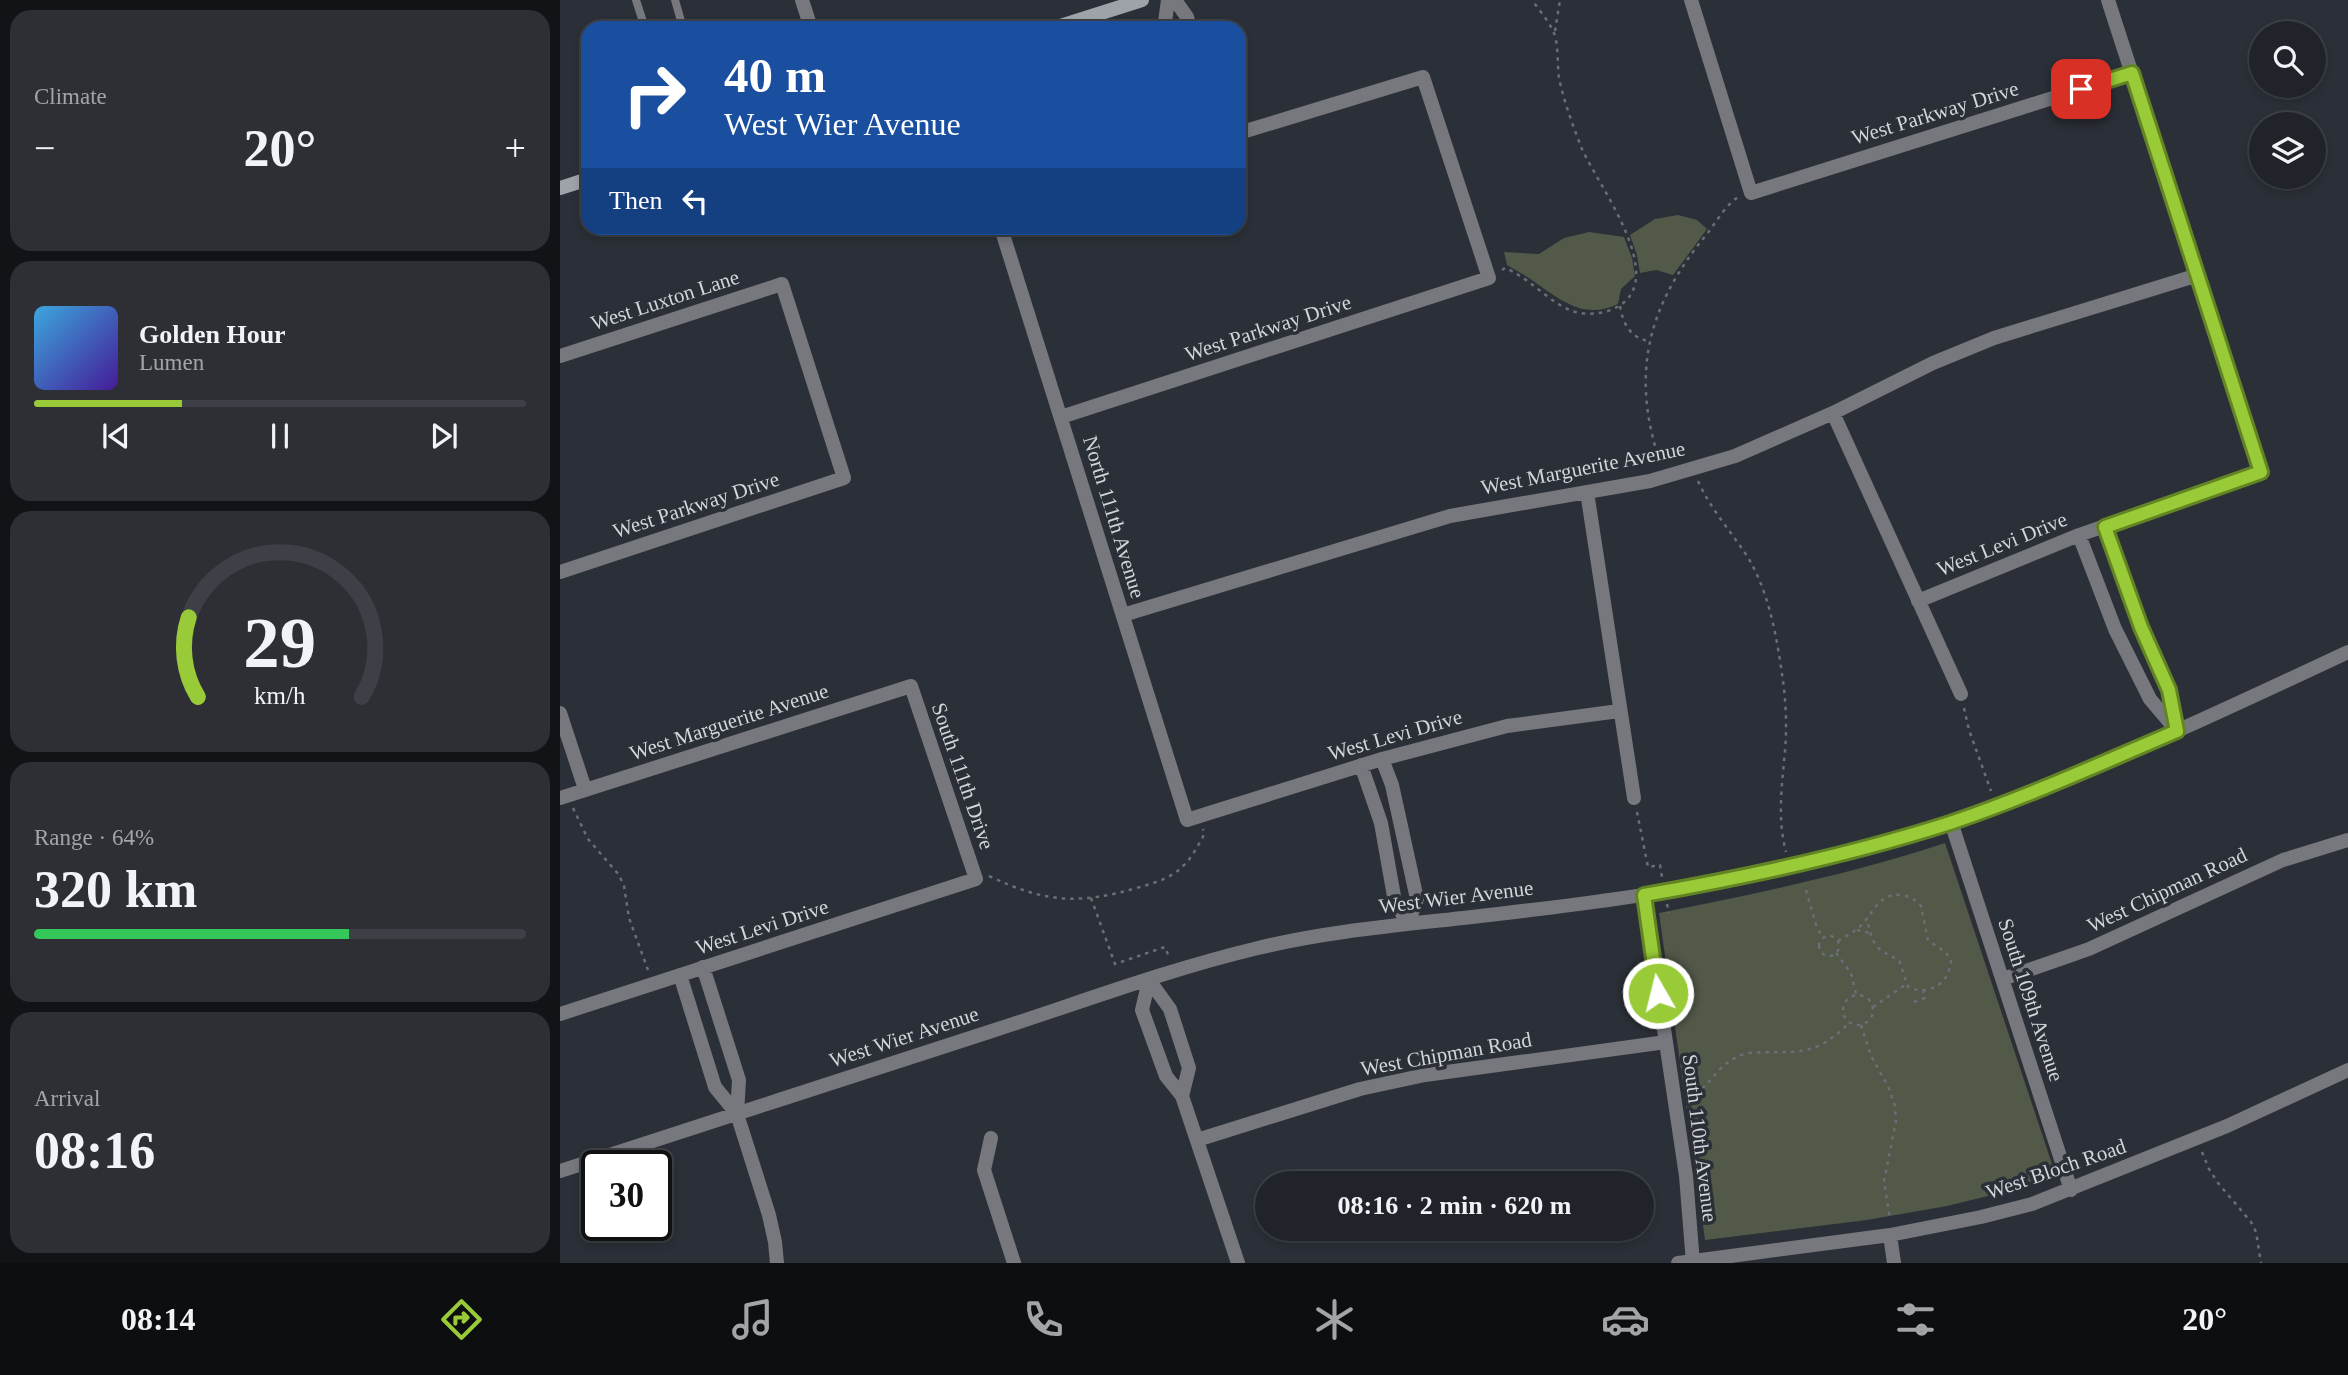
<!DOCTYPE html>
<meta charset="utf-8">
<style>
body{margin:0;font-family:"Times New Roman",serif;background:#2d2f35;color:#f1f3f6;height:100vh;display:flex;flex-direction:column;font-size:26px;white-space:nowrap}
*{box-sizing:border-box;margin:0}
p{font-size:23px;color:#a2a4a8}
.icon{flex:none;width:38px;height:38px;fill:none;stroke:currentColor;stroke-width:2;stroke-linecap:round;stroke-linejoin:round}
.map{position:relative;flex:1;overflow:hidden}
.drawer{display:flex;flex-direction:column;gap:10px;padding:10px;background:#121317;width:560px}
.drawer>*{flex:none}
.top-card{position:absolute;left:21px;top:21px;width:665px;height:214px;border-radius:21px;box-shadow:0 4px 10px #0003,0 0 0 2px #3d4046;background:#1a4fa0;color:#fff;overflow:hidden}
.fabs{position:absolute;left:1689px;top:21px;display:grid;gap:14px}
.fabs a{display:grid;place-items:center;width:77px;height:77px;border-radius:50%;background:#202329;box-shadow:0 4px 10px #0003,0 0 0 2px #3d4046;font-size:35px}
.speed{position:absolute;left:21px;top:1150px;display:flex;gap:14px;font-size:35px;font-weight:700;text-align:center}
.speed>*{display:grid;place-content:center;width:91px;height:91px;border-radius:50%;background:#202329;box-shadow:0 4px 10px #0003,0 0 0 2px #3d4046;line-height:1}
.speed .limit{border:4px solid #111;border-radius:10px;background:#fff;color:#111}
.pin{position:absolute;display:grid;place-items:center;width:60px;height:60px;color:#fff;margin:-30px;border-radius:14px;box-shadow:0 4px 10px #0006}
.me{position:absolute;width:77px;margin:-38px;rotate:352deg;stroke-linejoin:round;filter:drop-shadow(0 0 5px #0008)}
.turn{display:flex;align-items:center;gap:24px;height:147px;padding:0 28px;font-size:32px}
.turn .icon{width:91px;height:91px;stroke-width:2.5}
.turn b{display:block;font-size:49px;line-height:60px}
.then{display:flex;align-items:center;height:66px;padding:0 28px;background:#0003;gap:14px;font-size:26px}
.big{font-size:52px;font-weight:700;line-height:1.1}
.drawer .tile{flex:1;display:flex;flex-direction:column;justify-content:center;gap:10px;min-width:0;padding:0 24px;border-radius:21px;background:#2d2f35}
.drawer .dial{align-items:center;gap:0}
.dial svg{height:182px;overflow:visible;fill:none;stroke:#3d4046;stroke-width:7;stroke-linecap:round;text-anchor:middle}
.dial text{fill:#f1f3f6;stroke:none}
.song{display:flex;align-items:center;gap:21px}
.cover{width:84px;height:84px;border-radius:10px;background:linear-gradient(135deg,hsl(200 70% 55%),hsl(260 70% 35%))}
.played{height:7px;border-radius:4px;background:linear-gradient(90deg,#98cb37 30%,#3d4046 30%)}
.keys{display:flex;justify-content:space-around;direction:ltr}
.heat{display:flex;justify-content:space-between;align-items:center;font-size:38px;direction:ltr}
.charge{height:10px;border-radius:5px;background:linear-gradient(90deg,#34c759 64%,#3d4046 0)}
.trip{position:absolute;left:695px;top:1171px;width:399px;height:70px;border-radius:35px;background:#202329;box-shadow:0 4px 10px #0003,0 0 0 2px #3d4046;font-weight:700;line-height:70px;text-align:center}
.tabs{display:flex;height:112px;justify-content:space-around;align-items:center;background:#0d0e10;color:#a2a4a8}
.tabs .icon{width:49px;height:49px}
.tabs .on{color:#98cb37}
.tabs b{font-size:32px;color:#f1f3f6}
main{display:flex;flex:1;min-height:0}
.map>svg:first-child{display:block}
.green{fill:#525949}
.lines{fill:none;stroke-linecap:round;stroke-linejoin:round}
.path{stroke:#6b6e75;stroke-width:2.5;stroke-dasharray:3.5 5;stroke-linecap:butt}
.lane{stroke:#76787d;stroke-width:8}
.street{stroke:#76787d;stroke-width:14}
.secondary{stroke:#9ea2a9;stroke-width:14}
.route-casing{stroke:#638424;stroke-width:18}
.route{stroke:#98cb37;stroke-width:12}
.labels{text-anchor:middle;stroke-width:7;stroke-linejoin:round;paint-order:stroke}
.street-label{font-size:21px;fill:#d2d5da;stroke:#2b2f37}
</style>
<main>
<section class="drawer">
<div class="tile"><p>Climate</p>
<div class="heat"><a>−</a><b class="big">20°</b><a>+</a></div>
</div>
<div class="tile">
<div class="song"><i class="cover"></i><div><b>Golden Hour</b><p>Lumen</p></div></div>
<div class="played"></div>
<div class="keys"><svg class="icon" aria-label="previous" viewBox="0 0 24 24"><path d="M18 5L8 12l10 7zM5 5v14"/></svg><svg class="icon" aria-label="pause" viewBox="0 0 24 24"><path d="M8 5v14M16 5v14"/></svg><svg class="icon" aria-label="next" viewBox="0 0 24 24"><path d="M6 5l10 7-10 7zM19 5v14"/></svg></div>
</div>
<div class="tile dial"><svg viewBox="0 0 100 80">
<path d="M14 69A42 42 0 1 1 86 69"/>
<path d="M14 69A42 42 0 0 1 10 34" stroke="#98cb37"/>
<text x="50" y="56" font-size="32" font-weight="700">29</text>
<text x="50" y="72" font-size="11">km/h</text>
</svg></div>
<div class="tile"><p>Range · 64%</p><b class="big">320 km</b><div class="charge"></div></div>
<div class="tile"><p>Arrival</p><b class="big">08:16</b></div>
</section>
<div class="map">
<svg width="1788" height="1263" viewBox="0 0 1788 1263">
<rect width="100%" height="100%" fill="#2b2f37"/>
<path class="green" d="M1118,215L1137,220L1147,229L1113,275L1096,270L1080,273L1077,255L1070,235L1095,219Z
M1029,232L1064,237L1072,258L1075,276L1061,289L1058,304C1025,320 1002,301 976,283C967,276 957,271 947,265L944,252L979,254L1004,238Z
M1385,843L1497,1179L1387,1206L1307,1220L1145,1240L1099,913C1195,894 1291,874 1385,843Z"/>
<g class="lines">
<path class="path" d="M995,31L1000,0
M942,270L945,268C970,278 987,301 1012,311C1027,316 1046,314 1059,306C1108,276 1038,185 1022,149C1013,126 1004,102 999,78C997,64 999,43 993,31C988,20 979,10 972,0
M1060,306C1063,324 1070,337 1088,341
M1100,462C1070,373 1088,305 1147,234C1156,222 1166,205 1178,197
M1138,481C1150,508 1169,529 1185,553C1209,589 1217,638 1223,681C1226,703 1227,728 1225,751C1222,785 1217,818 1226,852
M1404,708L1409,730L1431,791
M13,808L28,839L59,875L64,886L69,918L88,970
M1077,812L1088,867L1100,865L1102,877
M429,876C486,903 519,905 580,887C595,883 613,877 623,866C632,858 638,845 644,835L643,829
M1246,890L1257,928L1263,938
M531,898L555,964L605,947L609,957
M1107,904L1109,913
M1297,930L1310,933
M1259 946a10 10 0 1 1 20 0a10 10 0 1 1-20 0Z
M1278,941C1284,937 1291,934 1297,929C1312,918 1317,892 1341,895C1349,896 1355,899 1361,906L1368,940L1385,952L1391,959C1391,982 1370,997 1348,987L1339,960C1314,948 1313,946 1307,918
M1276,953L1291,973L1296,994
M1283 1010a15 15 0 1 1 30 0a15 15 0 1 1-30 0Z
M1354,1002L1365,998L1363,990
M1313,1007L1345,985
M1301,1025L1311,1056L1328,1086L1335,1106L1336,1121L1324,1181L1330,1219
M1128,1098C1153,1087 1154,1063 1187,1053C1234,1050 1252,1060 1289,1023
M1642,1152L1649,1169L1658,1183L1691,1222L1696,1232L1701,1263"/>
<path class="lane" d="M76,0L85,28
M115,0L123,28"/>
<path class="street" d="M242,0L251,28
M615,0L627,17L630,28
M1131,0L1191,193L1572,73
M607,28L605,22L608,0
M441,228L627,820L822,759L947,726L1059,711
M0,356L222,284L284,478L0,572
M1273,413L1401,694
M501,417L929,278L863,77L679,133
M1027,492L1074,798
M1545,527L1581,627L1609,690L1617,729
M1519,535L1555,629L1590,699L1617,731
M1358,601L1519,535L1701,472L1548,0
M563,615L890,516L1090,481L1175,456L1273,413L1373,363L1434,338L1638,275
M0,713L25,789
M822,759L832,785L857,899L848,923
M801,765L821,823L835,902L848,923
M0,798L351,686L416,879L0,1014
M1391,822L1511,1190
M1084,895L1126,1176L1133,1263
M143,967L179,1080L177,1114L209,1215L215,1242L217,1263
M120,975L155,1087L177,1114
M1443,979L1529,949L1723,860L1788,840
M589,980L582,1010L606,1076L622,1096L678,1263
M589,980L610,1009L629,1068L622,1096
M431,1138L424,1170L454,1263
M637,1140L800,1089L865,1075L1106,1042
M0,1171C146,1124 292,1076 438,1029C524,1001 610,969 698,948C768,931 841,925 912,917C1008,906 1106,894 1200,874C1407,831 1598,741 1788,652
M1330,1235L1334,1263
M1118,1263L1330,1235L1421,1217L1472,1204L1667,1126L1788,1070"/>
<path class="secondary" d="M494,28L582,0
M0,188L28,179"/>
</g>
<g class="lines">
<g class="route-casing">
<path id="route" d="M1098,993L1084,895C1188,877 1290,855 1390,823C1467,797 1542,763 1617,731L1609,690L1581,627L1545,527L1701,472L1572,73L1521,89"/>
</g>
<use href="#route" class="route"/>
</g>
<g class="labels">
<g class="street-label">
<text transform="translate(1375 113) rotate(-17)" y="7">West Parkway Drive</text>
<text transform="translate(105 300) rotate(-18)" y="7">West Luxton Lane</text>
<text transform="translate(708 328) rotate(-18)" y="7">West Parkway Drive</text>
<text transform="translate(1023 468) rotate(-11)" y="7">West Marguerite Avenue</text>
<text transform="translate(136 505) rotate(-18)" y="7">West Parkway Drive</text>
<text transform="translate(554 517) rotate(73)" y="7">North 111th Avenue</text>
<text transform="translate(1442 544) rotate(-22)" y="7">West Levi Drive</text>
<text transform="translate(169 722) rotate(-18)" y="7">West Marguerite Avenue</text>
<text transform="translate(835 735) rotate(-16)" y="7">West Levi Drive</text>
<text transform="translate(403 776) rotate(71)" y="7">South 111th Drive</text>
<text transform="translate(1607 890) rotate(-25)" y="7">West Chipman Road</text>
<text transform="translate(896 897) rotate(-7)" y="7">West Wier Avenue</text>
<text transform="translate(202 927) rotate(-18)" y="7">West Levi Drive</text>
<text transform="translate(1471 1000) rotate(72)" y="7">South 109th Avenue</text>
<text transform="translate(344 1037) rotate(-18)" y="7">West Wier Avenue</text>
<text transform="translate(886 1054) rotate(-10)" y="7">West Chipman Road</text>
<text transform="translate(1140 1138) rotate(83)" y="7">South 110th Avenue</text>
<text transform="translate(1496 1169) rotate(-19)" y="7">West Bloch Road</text>
</g>
</g>
</svg>
<div class="fabs">
<a><svg class="icon" aria-label="search" viewBox="0 0 24 24"><circle cx="10" cy="10" r="6"/><path d="M15 15l6 6"/></svg></a>
<a><svg class="icon" aria-label="layers" viewBox="0 0 24 24"><path d="M12 4l9 5-9 5-9-5zM3 14l9 5 9-5"/></svg></a>
</div>
<div class="speed"><div class="limit">30</div></div>
<div class="pin" style="left:1521px;top:89px;background:#d93025"><svg class="icon" aria-label="arrive" viewBox="0 0 24 24"><path d="M6 21V4h12l-3 4 3 4H6"/></svg></div>
<svg class="me" style="left:1098px;top:993px" viewBox="-20 -20 40 40"><circle r="17" fill="#98cb37" stroke="#fff" stroke-width="3"/><path d="M0-11L8 9 0 5-8 9z" fill="#fff"/></svg>
<div class="trip">08:16 · 2 min · 620 m</div>
<div class="top-card">
<div class="turn"><svg class="icon" aria-label="right" viewBox="0 0 24 24"><path d="M7 20v-9h11M14 6l5 5-5 5"/></svg><div><b>40 m</b>West Wier Avenue</div></div>
<div class="then">Then<svg class="icon" aria-label="left" viewBox="0 0 24 24"><path d="M17 20v-9H6M10 6l-5 5 5 5"/></svg></div>
</div>
</div>
</main>
<nav class="tabs">
<b>08:14</b>
<svg class="icon on" aria-label="directions" viewBox="0 0 24 24"><path d="M12 3l9 9-9 9-9-9zM9 14v-3h6M13 9l2 2-2 2"/></svg>
<svg class="icon" aria-label="music" viewBox="0 0 24 24"><path d="M9 18V5l10-2v13"/><circle cx="6" cy="18" r="3"/><circle cx="16" cy="16" r="3"/></svg>
<svg class="icon" aria-label="phone" viewBox="0 0 24 24"><path d="M5 4h4l2 5-3 2q2 4 5 5l2-3 5 2v4C11 20 4 13 5 4z"/></svg>
<svg class="icon" aria-label="climate" viewBox="0 0 24 24"><path d="M12 3v18M4 7l16 10M4 17L20 7"/></svg>
<svg class="icon" aria-label="car" viewBox="0 0 24 24"><path d="M5 17H2v-5l4-1 3-4h7l3 4 3 1v5h-3M9 17h6M6 11h13"/><circle cx="7" cy="17" r="2"/><circle cx="17" cy="17" r="2"/></svg>
<svg class="icon" aria-label="filters" viewBox="0 0 24 24"><path d="M4 7h16M4 17h16"/><circle cx="9" cy="7" r="2"/><circle cx="15" cy="17" r="2"/></svg>
<b>20°</b>
</nav>
